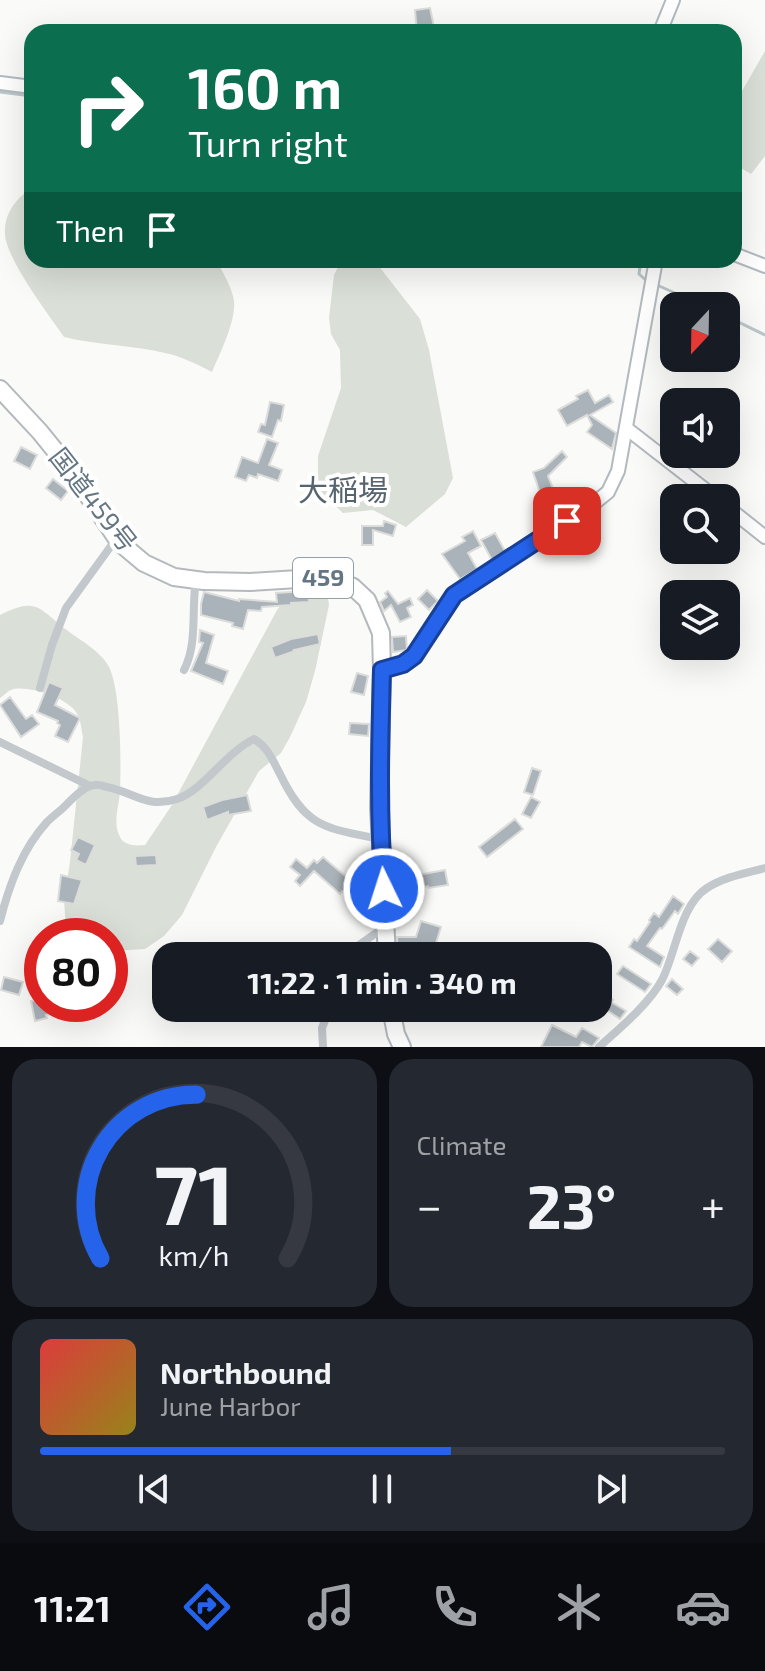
<!DOCTYPE html>
<meta charset="utf-8">
<style>
body{margin:0;font-family:"Exo 2","Noto Sans JP",sans-serif;background:#242831;color:#f1f3f6;height:100vh;display:flex;flex-direction:column;font-size:30px;white-space:nowrap}
*{box-sizing:border-box;margin:0}
p{font-size:26px;color:#9ea1a6}
.icon{flex:none;width:44px;height:44px;fill:none;stroke:currentColor;stroke-width:2;stroke-linecap:round;stroke-linejoin:round}
.map{position:relative;height:1047px;overflow:hidden}
.details{display:flex;flex-direction:column;gap:12px;padding:12px;background:#0d0f14;flex:1}
.details>*{flex:none}
.hud{position:absolute;left:24px;top:24px;width:718px;height:244px;border-radius:24px;box-shadow:0 8px 32px #0002;background:#0b6e4f;color:#fff;overflow:hidden}
.needle{width:52px;rotate:202deg}
.fabs{position:absolute;left:660px;top:292px;display:grid;gap:16px}
.fabs a{display:grid;place-items:center;width:80px;height:80px;border-radius:16px;background:#171b24;box-shadow:0 8px 32px #0002;font-size:40px}
.speed{position:absolute;left:24px;top:918px;display:flex;gap:16px;font-size:40px;font-weight:700;text-align:center}
.speed>*{display:grid;place-content:center;width:104px;height:104px;border-radius:50%;background:#171b24;box-shadow:0 8px 32px #0002;line-height:1}
.speed .limit{border:12px solid #d22;background:#fff;color:#111}
.pin{position:absolute;display:grid;place-items:center;width:68px;height:68px;color:#fff;margin:-34px;border-radius:16px;box-shadow:0 4px 12px #0006}
.me{position:absolute;width:88px;margin:-44px;rotate:356deg;stroke-linejoin:round;filter:drop-shadow(0 0 6px #0008)}
.turn{display:flex;align-items:center;gap:28px;height:168px;padding:0 32px;font-size:36px}
.turn .icon{width:104px;height:104px;stroke-width:2.5}
.turn b{display:block;font-size:56px;line-height:68px}
.then{display:flex;align-items:center;height:76px;padding:0 32px;background:#0003;gap:16px;font-size:30px}
.big{font-size:60px;font-weight:700;line-height:1.1}
.details .card{flex:1;display:flex;flex-direction:column;justify-content:center;gap:12px;min-width:0;padding:0 28px;border-radius:24px;background:#242831}
.details .dial{align-items:center;gap:0}
.dial svg{height:208px;overflow:visible;fill:none;stroke:#363941;stroke-width:7;stroke-linecap:round;text-anchor:middle}
.dial text{fill:#f1f3f6;stroke:none}
.song{display:flex;align-items:center;gap:24px}
.cover{width:96px;height:96px;border-radius:12px;background:linear-gradient(135deg,hsl(0 70% 55%),hsl(50 70% 35%))}
.played{height:8px;border-radius:4px;background:linear-gradient(90deg,#2563eb 60%,#363941 60%)}
.keys{display:flex;justify-content:space-around;direction:ltr}
.heat{display:flex;justify-content:space-between;align-items:center;font-size:44px;direction:ltr}
.details .tiles{flex:1;display:grid;gap:12px;grid-template-columns:1fr 1fr}
.card:last-child{grid-column:span 2}
.trip{position:absolute;left:152px;top:942px;width:460px;height:80px;border-radius:24px;background:#171b24;box-shadow:0 8px 32px #0002;font-weight:700;line-height:80px;text-align:center}
.menu{display:flex;height:128px;justify-content:space-around;align-items:center;background:#090b0e;color:#9ea1a6}
.menu .icon{width:56px;height:56px}
.menu .active{color:#2563eb}
.menu b{font-size:36px;color:#f1f3f6}
.map>svg:first-child{display:block}
.green{fill:#dadfd7}
.lines{fill:none;stroke-linecap:round;stroke-linejoin:round}
.stream{stroke:#bbc7cb;stroke-width:3}
.building{fill:#aab3b9;stroke:#dcdcda;stroke-width:2}
.secondary-casing{stroke:#b3babf;stroke-width:16}
.highway-casing{stroke:#b4b9bd;stroke-width:20}
.street{stroke:#c3c8cc;stroke-width:8}
.secondary{stroke:#fff;stroke-width:12}
.highway{stroke:#fff;stroke-width:16}
.route-casing{stroke:#184099;stroke-width:20}
.route{stroke:#2563eb;stroke-width:14}
.labels{text-anchor:middle;stroke-width:8;stroke-linejoin:round;paint-order:stroke}
.shield{fill:#fff;stroke:#939fa8;stroke-width:2}
.shield-label{font-size:24px;font-weight:bold;fill:#657683}
.street-label{font-size:26px;fill:#657683;stroke:#fff}
.quarter-label{font-size:30px;fill:#57646e;stroke:#fff}
</style>
<div class="map">
<svg width="765" height="1047" viewBox="0 0 765 1047">
<rect width="100%" height="100%" fill="#fafaf8"/>
<path class="green" d="M765,51V156L751,174L734,164V105Z
M32,188V260H216C222,271 230,284 233,296C239,316 220,353 212,372C197,364 180,356 165,353C131,345 97,345 64,337C49,315 6,259 5,234C4,214 16,198 32,188Z
M345,260H374L420,319L429,350L453,478L445,494L406,527L373,510L343,513L320,491L318,479V456L341,388L340,350L331,334L329,318L334,275L341,261Z
M304,582L320,585L327,591L329,605L315,671L306,702L290,737L281,753L259,771L216,847L182,915L164,936L145,949L110,951V936H71L66,928L64,900L70,862L83,737C81,728 81,719 76,712C67,698 26,684 11,690C6,692 4,696 0,698V615C35,598 37,606 64,628C78,639 103,652 110,669C121,697 121,760 120,792C119,805 113,822 119,835C123,846 135,846 145,845L172,805L277,610L291,592Z"/>
<g class="lines">
<path class="stream" d="M0,92L32,96
M641,260L639,274L649,283
M657,285L704,306
M726,316L765,335"/>
</g>
<path class="building" d="M430,8L435,32H417L415,10Z
M588,390L595,403L609,395L613,402L590,415L616,433L612,449L587,432L592,425L587,415L567,426L558,410L578,399L576,396Z
M270,402L284,405L281,421L278,420L272,437L258,432L261,424L265,425Z
M267,439L278,443L269,465L282,470L278,481L258,474L257,478L249,475L246,481L235,477L242,457L258,463Z
M21,447L37,455L30,469L14,461Z
M562,451L567,457L548,476L563,513L549,520L533,472L544,468Z
M53,479L68,491L61,500L46,488Z
M384,521L396,525L393,536L373,530V545H362V526H383Z
M473,531L481,546L468,553L477,569L460,579L442,554L465,541L462,537Z
M495,533L505,551L492,560L481,540Z
M427,590L438,601L429,610L418,599Z
M308,591L309,602L291,603V605L262,607L261,611L248,610L243,629L232,626L233,623L201,615V604L204,592L239,601V599L277,602L276,593Z
M388,591L398,604L410,598L413,605L407,608L411,617L400,622L391,605L384,611L380,602L387,597L385,593Z
M200,630L214,635L206,663L228,671L223,684L191,671L203,643L199,642Z
M318,634L320,644L294,650L295,651L275,658L271,647L291,639Z
M406,636L407,650L393,652L392,637Z
M357,673L368,676L364,695L351,692Z
M49,682L63,688L55,705L80,718L68,742L55,736L60,725L57,723L58,721L37,712Z
M10,697L26,719L32,715L39,724L21,737L0,705Z
M350,723L369,724L368,736L349,734Z
M532,768L541,771L533,795L524,792Z
M247,795L251,811L228,815V812L207,820L203,807L222,800Z
M531,797L540,802L531,818L522,814Z
M515,819L523,829L487,857L479,847Z
M78,837L95,845L86,865L76,860L79,854L71,850Z
M156,855L157,865L136,866L135,856Z
M323,857L351,881L349,884L358,892L352,899L342,891L340,894L314,871L300,886L295,881L300,875L290,867L296,859L307,868L314,860L317,863Z
M445,870L448,885L429,888L428,886L421,887L418,875Z
M61,875L82,880L74,904L58,901Z
M673,896L684,904L678,914L675,911L662,929L660,928L647,946L664,957L660,967L629,947L634,939L637,941L650,922L649,920L654,913L659,917Z
M421,921L441,927L435,946L438,947L426,956H398L397,937H416Z
M718,939L732,951L722,962L708,949Z
M690,951L699,958L692,966L683,959Z
M623,966L651,984L645,992L617,974Z
M4,977L23,982L19,995L1,990Z
M672,979L683,989L677,995L666,986Z
M598,990L613,1000L611,1002L626,1011L620,1019L598,1004Z
M42,999V1004H83V1008L46,1015L47,1018L35,1021L31,1001Z
M552,1025L576,1037L582,1028L599,1038L592,1047L582,1042L579,1047H541Z"/>
<g class="lines">
<g class="secondary-casing">
<path id="secondary" d="M660,32L673,0
M0,83L32,87
M734,254L765,266
M626,428L716,498
M726,506L765,537
M382,670L403,664L414,656L454,595L592,505L608,492L618,471L656,260"/>
</g>
<g class="highway-casing">
<path id="highway" d="M0,389L40,432L70,469L119,542L144,563L174,577L204,581L250,582L314,578L335,579L353,587L367,600L381,633L382,670L379,808L387,956
M391,1008L396,1034L402,1047"/>
</g>
<path class="street" d="M184,670C198,643 191,610 196,580
M40,688L52,645L66,608L116,539
M0,742L90,786
M0,921C9,886 22,849 47,822C53,816 60,811 65,806C73,798 84,786 95,785C99,784 103,786 107,787C134,792 146,809 177,799C204,790 225,753 254,739C268,747 273,761 280,774C306,828 325,828 380,839
M353,956L359,945L386,926
M323,1047L322,1028L330,1008
M599,1047C619,1029 649,1004 662,980C676,953 680,905 707,888C724,877 746,873 765,868"/>
<use href="#secondary" class="secondary"/>
<use href="#highway" class="highway"/>
</g>
<g class="lines">
<g class="route-casing">
<path id="route" d="M384,889C378,816 380,744 382,670L403,664L414,656L454,595L567,521"/>
</g>
<use href="#route" class="route"/>
</g>
<g class="labels">
<rect class="shield" x="293" y="558" width="60" height="40" rx="6"/>
<g class="shield-label">
<text x="323" y="586">459</text>
</g>
<g class="street-label">
<text transform="translate(93 500) rotate(52)" y="9">国道459号</text>
</g>
<g class="quarter-label">
<text x="343" y="501">大稲場</text>
</g>
</g>
</svg>
<div class="fabs">
<a><svg class="needle" viewBox="-14 -14 28 28"><path d="M0-13l5 13h-10z" fill="#e53935"/><path d="M0 13l5-13h-10z" fill="#9ea1a6"/></svg></a>
<a><svg class="icon" aria-label="sound" viewBox="0 0 24 24"><path d="M4 9h4l5-4v14l-5-4H4zM17 9q2 3 0 6"/></svg></a>
<a><svg class="icon" aria-label="search" viewBox="0 0 24 24"><circle cx="10" cy="10" r="6"/><path d="M15 15l6 6"/></svg></a>
<a><svg class="icon" aria-label="layers" viewBox="0 0 24 24"><path d="M12 4l9 5-9 5-9-5zM3 14l9 5 9-5"/></svg></a>
</div>
<div class="speed"><div class="limit">80</div></div>
<div class="pin" style="left:567px;top:521px;background:#d93025"><svg class="icon" aria-label="arrive" viewBox="0 0 24 24"><path d="M6 21V4h12l-3 4 3 4H6"/></svg></div>
<svg class="me" style="left:384px;top:889px" viewBox="-20 -20 40 40"><circle r="17" fill="#2563eb" stroke="#fff" stroke-width="3"/><path d="M0-11L8 9 0 5-8 9z" fill="#fff"/></svg>
<div class="trip">11:22 · 1 min · 340 m</div>
<div class="hud">
<div class="turn"><svg class="icon" aria-label="right" viewBox="0 0 24 24"><path d="M7 20v-9h11M14 6l5 5-5 5"/></svg><div><b>160 m</b>Turn right</div></div>
<div class="then">Then<svg class="icon" aria-label="arrive" viewBox="0 0 24 24"><path d="M6 21V4h12l-3 4 3 4H6"/></svg></div>
</div>
</div>
<section class="details">
<div class="tiles">
<div class="card dial"><svg viewBox="0 0 100 80">
<path d="M14 69A42 42 0 1 1 86 69"/>
<path d="M14 69A42 42 0 0 1 51 6" stroke="#2563eb"/>
<text x="50" y="56" font-size="32" font-weight="700">71</text>
<text x="50" y="72" font-size="11">km/h</text>
</svg></div>
<div class="card"><p>Climate</p>
<div class="heat"><a>−</a><b class="big">23°</b><a>+</a></div>
</div>
<div class="card">
<div class="song"><i class="cover"></i><div><b>Northbound</b><p>June Harbor</p></div></div>
<div class="played"></div>
<div class="keys"><svg class="icon" aria-label="previous" viewBox="0 0 24 24"><path d="M18 5L8 12l10 7zM5 5v14"/></svg><svg class="icon" aria-label="pause" viewBox="0 0 24 24"><path d="M8 5v14M16 5v14"/></svg><svg class="icon" aria-label="next" viewBox="0 0 24 24"><path d="M6 5l10 7-10 7zM19 5v14"/></svg></div>
</div>
</div>
</section>
<nav class="menu">
<b>11:21</b>
<svg class="icon active" aria-label="directions" viewBox="0 0 24 24"><path d="M12 3l9 9-9 9-9-9zM9 14v-3h6M13 9l2 2-2 2"/></svg>
<svg class="icon" aria-label="music" viewBox="0 0 24 24"><path d="M9 18V5l10-2v13"/><circle cx="6" cy="18" r="3"/><circle cx="16" cy="16" r="3"/></svg>
<svg class="icon" aria-label="phone" viewBox="0 0 24 24"><path d="M5 4h4l2 5-3 2q2 4 5 5l2-3 5 2v4C11 20 4 13 5 4z"/></svg>
<svg class="icon" aria-label="climate" viewBox="0 0 24 24"><path d="M12 3v18M4 7l16 10M4 17L20 7"/></svg>
<svg class="icon" aria-label="car" viewBox="0 0 24 24"><path d="M5 17H2v-5l4-1 3-4h7l3 4 3 1v5h-3M9 17h6M6 11h13"/><circle cx="7" cy="17" r="2"/><circle cx="17" cy="17" r="2"/></svg>
</nav>
